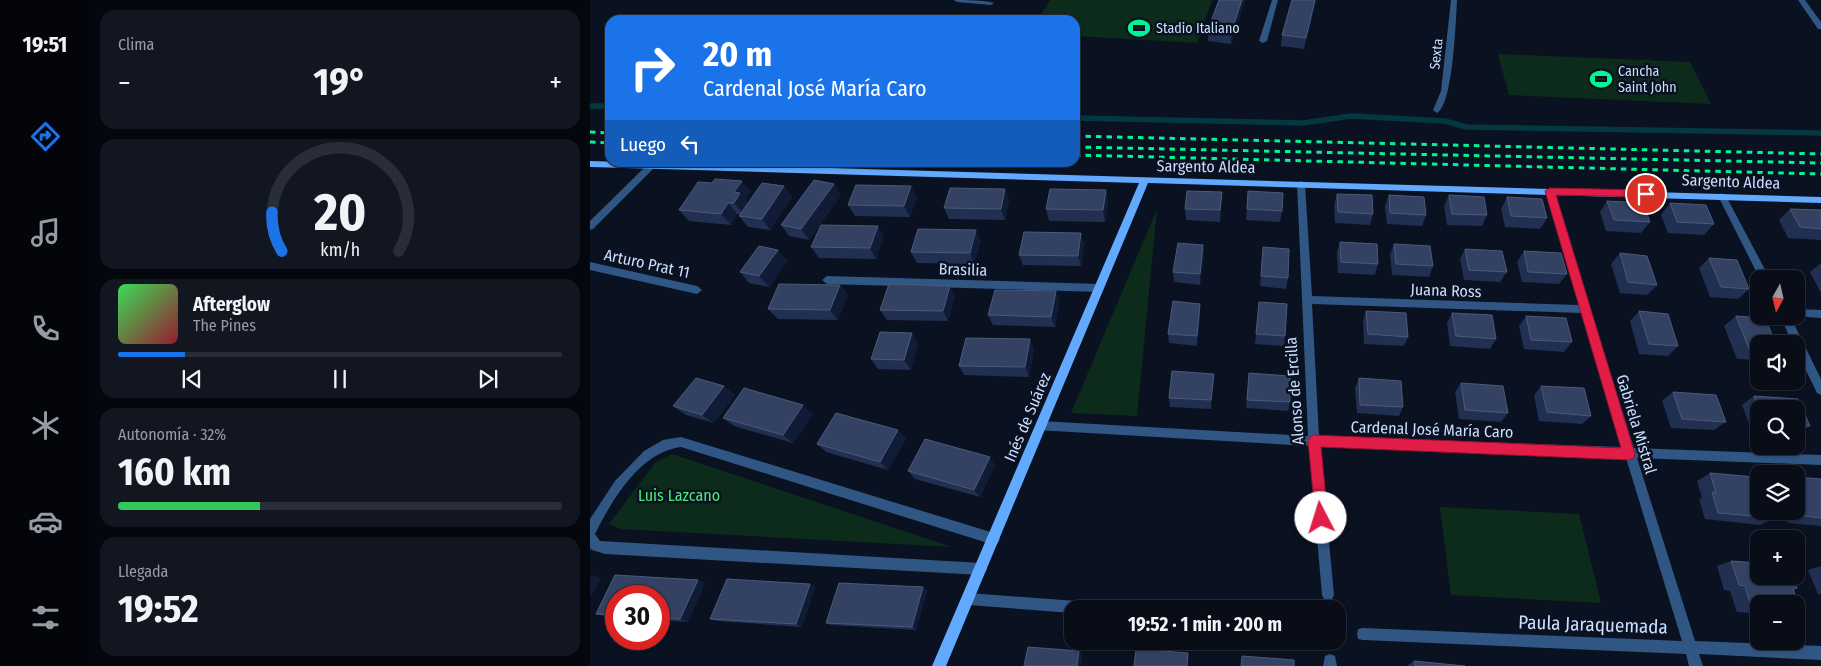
<!DOCTYPE html>
<html lang="es">
<meta charset="utf-8">
<style>
body{margin:0;font-family:"Fira Sans Condensed",sans-serif;background:#111621;color:#f1f3f6;height:100vh;display:flex;flex-direction:column;font-size:19px;white-space:nowrap}
*{box-sizing:border-box;margin:0}
p{font-size:16px;color:#989ca2}
.icon{flex:none;width:28px;height:28px;fill:none;stroke:currentColor;stroke-width:2;stroke-linecap:round;stroke-linejoin:round}
.map{position:relative;flex:1;overflow:hidden}
.drawer{display:flex;flex-direction:column;gap:10px;padding:10px;background:#04070d;width:500px}
.drawer>*{flex:none}
.hud{position:absolute;left:15px;top:15px;width:475px;height:152px;border-radius:15px;box-shadow:0 1px 4px #0004,0 0 0 1px #292d37;background:#1a73e8;color:#fff;overflow:hidden}
.needle{width:32px;rotate:188deg}
.buttons{position:absolute;left:1160px;top:270px;display:grid;gap:10px}
.buttons a{display:grid;place-items:center;width:55px;height:55px;border-radius:10px;background:#080d18;box-shadow:0 1px 4px #0004,0 0 0 1px #292d37;font-size:25px}
.speed{position:absolute;left:15px;top:585px;display:flex;gap:10px;font-size:25px;font-weight:700;text-align:center}
.speed>*{display:grid;place-content:center;width:65px;height:65px;border-radius:50%;background:#080d18;box-shadow:0 1px 4px #0004,0 0 0 1px #292d37;line-height:1}
.speed .limit{border:8px solid #d22;background:#fff;color:#111}
.pin{position:absolute;display:grid;place-items:center;width:42px;height:42px;color:#fff;margin:-21px;border:2px solid #fff;border-radius:50%;box-shadow:0 1px 5px #0007}
.me{position:absolute;width:55px;margin:-28px;rotate:355deg;stroke-linejoin:round;filter:drop-shadow(0 0 4px #0008)}
.turn{display:flex;align-items:center;gap:18px;height:105px;padding:0 15px;font-size:22px}
.turn .icon{width:65px;height:65px;stroke-width:2.5}
.turn b{display:block;font-size:35px;line-height:42px}
.then{display:flex;align-items:center;height:48px;padding:0 15px;background:#0003;gap:10px;font-size:19px}
.big{font-size:38px;font-weight:700;line-height:1.1}
.drawer .widget{flex:1;display:flex;flex-direction:column;justify-content:center;gap:8px;min-width:0;padding:0 18px;border-radius:15px;background:#111621}
.drawer .dial{align-items:center;gap:0}
.dial svg{height:130px;overflow:visible;fill:none;stroke:#292d37;stroke-width:7;stroke-linecap:round;text-anchor:middle}
.dial text{fill:#f1f3f6;stroke:none}
.song{display:flex;align-items:center;gap:15px}
.cover{width:60px;height:60px;border-radius:8px;background:linear-gradient(135deg,hsl(130 70% 55%),hsl(350 70% 35%))}
.played{height:5px;border-radius:2px;background:linear-gradient(90deg,#1a73e8 15%,#292d37 15%)}
.keys{display:flex;justify-content:space-around;direction:ltr}
.heat{display:flex;justify-content:space-between;align-items:center;font-size:28px;direction:ltr}
.charge{height:8px;border-radius:4px;background:linear-gradient(90deg,#34c759 32%,#292d37 0)}
.trip{position:absolute;left:474px;top:600px;width:282px;height:50px;border-radius:15px;background:#080d18;box-shadow:0 1px 4px #0004,0 0 0 1px #292d37;font-weight:700;line-height:50px;text-align:center}
main{display:flex;flex:1;min-height:0}
.dock{display:flex;flex-direction:column;width:90px;justify-content:space-around;align-items:center;background:#03050a;color:#989ca2}
.dock .icon{width:35px;height:35px}
.dock .current{color:#1a73e8}
.dock b{font-size:22px;color:#f1f3f6}
.map>svg:first-child{display:block}
.green{fill:#0d2b1b}
.lines{fill:none;stroke-linecap:round;stroke-linejoin:round}
.stream{stroke:#043740;stroke-width:5.5}
.lane{fill:#305684;fill-rule:evenodd}
.street{fill:#305684;fill-rule:evenodd}
.secondary{fill:#61aaff;fill-rule:evenodd}
.rail{stroke:#00f595;stroke-width:3;stroke-dasharray:5.5 5;stroke-linecap:butt}
.wall{fill:#212f50}
.shaded-wall{fill:#101b35}
.building{fill:#334263;stroke:#4b5a7b}
.route{fill:#e11d48;stroke:#92132f}
.labels{text-anchor:middle;stroke-width:5;stroke-linejoin:round;paint-order:stroke}
.far-poi-label{font-size:14px;fill:#cadeff;stroke:#0a1120;text-anchor:start}
.far-street-label{font-size:14px;fill:#cadeff;stroke:#0a1120}
.street-label{font-size:16px;fill:#cadeff;stroke:#0a1120}
.park-label{font-size:16px;fill:#4aeb74;stroke:#0a1120}
.near-street-label{font-size:19px;fill:#cadeff;stroke:#0a1120}
</style>
<main>
<nav class="dock">
<b>19:51</b>
<svg class="icon current" aria-label="directions" viewBox="0 0 24 24"><path d="M12 3l9 9-9 9-9-9zM9 14v-3h6M13 9l2 2-2 2"/></svg>
<svg class="icon" aria-label="music" viewBox="0 0 24 24"><path d="M9 18V5l10-2v13"/><circle cx="6" cy="18" r="3"/><circle cx="16" cy="16" r="3"/></svg>
<svg class="icon" aria-label="phone" viewBox="0 0 24 24"><path d="M5 4h4l2 5-3 2q2 4 5 5l2-3 5 2v4C11 20 4 13 5 4z"/></svg>
<svg class="icon" aria-label="climate" viewBox="0 0 24 24"><path d="M12 3v18M4 7l16 10M4 17L20 7"/></svg>
<svg class="icon" aria-label="car" viewBox="0 0 24 24"><path d="M5 17H2v-5l4-1 3-4h7l3 4 3 1v5h-3M9 17h6M6 11h13"/><circle cx="7" cy="17" r="2"/><circle cx="17" cy="17" r="2"/></svg>
<svg class="icon" aria-label="filters" viewBox="0 0 24 24"><path d="M4 7h16M4 17h16"/><circle cx="9" cy="7" r="2"/><circle cx="15" cy="17" r="2"/></svg>
</nav>
<section class="drawer">
<div class="widget"><p>Clima</p>
<div class="heat"><a>−</a><b class="big">19°</b><a>+</a></div>
</div>
<div class="widget dial"><svg viewBox="0 0 100 80">
<path d="M14 69A42 42 0 1 1 86 69"/>
<path d="M14 69A42 42 0 0 1 8 45" stroke="#1a73e8"/>
<text x="50" y="56" font-size="32" font-weight="700">20</text>
<text x="50" y="72" font-size="11">km/h</text>
</svg></div>
<div class="widget">
<div class="song"><i class="cover"></i><div><b>Afterglow</b><p>The Pines</p></div></div>
<div class="played"></div>
<div class="keys"><svg class="icon" aria-label="previous" viewBox="0 0 24 24"><path d="M18 5L8 12l10 7zM5 5v14"/></svg><svg class="icon" aria-label="pause" viewBox="0 0 24 24"><path d="M8 5v14M16 5v14"/></svg><svg class="icon" aria-label="next" viewBox="0 0 24 24"><path d="M6 5l10 7-10 7zM19 5v14"/></svg></div>
</div>
<div class="widget"><p>Autonomía · 32%</p><b class="big">160 km</b><div class="charge"></div></div>
<div class="widget"><p>Llegada</p><b class="big">19:52</b></div>
</section>
<div class="map">
<svg width="1231" height="666" viewBox="0 0 1231 666">
<rect width="100%" height="100%" fill="#0a1120"/>
<path class="green" d="M460,0H622L607,43L485,36V20H448Z
M908,54L1100,62L1121,104L919,95Z
M567,209L547,416L481,413Z
M82,454L362,547L31,529L19,524L65,463Z
M850,507L989,514L1011,603L861,595Z"/>
<g class="lines">
<path class="stream" d="M0,106H20
M485,118L713,123L761,116L855,121L876,127L1231,133"/>
<path class="lane" d="M364,0C376,0 394,0 404,3L401,5L367,2Z"/>
<path class="street" d="M682,0H688L677,41L673,43L669,41Z
M861,0H867C866,20 863,105 847,113L843,110L851,91Z
M1208,0H1215L1231,22V29H1228Z
M61,163L65,166L64,168L3,229L0,230V221L58,164Z
M711,181L715,184L722,296L989,305L956,191L957,189H963L1044,448L1231,455V465L1047,458L1105,641L1231,646V660L1109,654L1113,666H1099L1096,654L773,640L768,639L767,634L768,629L773,628L1092,641L1036,458L730,446L744,595L742,599L738,601L734,599L732,595L719,446L447,430L446,426L447,422L451,421L718,436L707,184ZM722,304L991,313L1032,447L729,436Z
M1132,193L1136,196L1180,279H1170L1128,196Z
M0,262L107,286L112,290L107,294L0,270Z
M237,276L509,284L514,288L509,292L237,284L232,280Z
M1206,309L1231,310V318L1204,316H1206Z
M1190,316H1200L1231,379V395L1227,393L1206,350V344H1203Z
M91,437L404,533L408,535L410,539L408,543L404,545L91,447C50,452 22,500 5,534L10,541L391,563L395,565L397,569L395,573L391,575L15,554L2,550L0,548V519L25,481L54,451L73,440Z
M379,593L514,603L518,605L520,609H482V613L379,605L375,603L373,599L375,595Z
M740,654L745,656L747,666H733L735,656Z"/>
<path class="secondary" d="M0,161L1231,197V203L558,183L356,666H342L549,183L0,167Z"/>
<path class="rail" d="M0,132L20,133
M485,136L1231,154
M0,142L20,143
M485,147L1231,163
M485,155L1231,174"/>
</g>
<path class="wall" d="M629,0H655L641,44L618,41V29Z
M702,0H726L714,49L691,46L692,35Z
M244,184L251,195L219,240L199,236L191,225Z
M194,186L202,197L180,230L158,227L149,216L150,214H147L141,225L99,221L89,210L161,192L156,200L158,203Z
M415,189L419,200L415,220L359,219L354,208Z
M516,190L518,201L515,222L459,221L456,209Z
M658,191L692,211L690,222L656,220Z
M632,192L630,222L596,220L595,209Z
M747,194L783,214L780,225L745,223L744,205Z
M799,195L836,215L832,226L797,224L795,206Z
M859,195L897,215L892,226L857,225L854,206Z
M327,197L320,217L265,216L258,205Z
M917,197L957,218L950,229L915,227L911,209Z
M1017,201L1060,222L1051,233L1016,231L1010,212Z
M1080,203L1124,224L1114,235L1078,233L1071,215Z
M1200,209L1231,210V240L1198,238L1189,220Z
M491,233L494,244L491,266L433,265L429,255Z
M294,236L286,259L229,258L221,247Z
M391,241L384,264L327,263L321,252Z
M750,242L788,264L785,275L748,273L747,252Z
M804,244L843,266L839,277L802,275L800,254Z
M613,245L614,256L610,285L584,282L583,272Z
M673,247L698,278L696,289L670,286Z
M875,249L917,272L910,282L874,280L870,259Z
M188,250L197,261L179,287L159,283L150,272Z
M934,251L977,274L969,284L932,282L927,262Z
M1030,253L1067,285L1057,295L1030,293L1021,264Z
M1119,258L1159,289L1148,299L1120,297L1109,268Z
M1231,263V293L1220,272Z
M250,285L258,295L248,320L188,319L178,309Z
M466,291L469,301L465,327L403,325L398,315Z
M365,296L358,321L297,320L290,310Z
M669,302L695,336L694,346L665,344Z
M776,311L818,337L814,346L774,344L773,321Z
M1049,311L1088,346L1078,356L1049,354L1040,321Z
M862,313L906,339L900,349L860,346L857,323Z
M610,314L607,346L579,343L578,334Z
M936,316L982,342L974,352L934,349L929,326Z
M1146,316L1169,344V360L1147,359L1134,326Z
M328,343L321,370L288,369L281,359Z
M444,349L439,377L374,375L369,366Z
M659,373L700,402L698,411L656,408Z
M624,374L621,409L580,407L579,398Z
M769,378L813,407L809,416L767,413L765,388Z
M871,383L918,413L911,422L869,419L865,392Z
M134,386L145,395L124,423L96,415L83,406Z
M951,386L1001,416L992,424L949,421L944,395Z
M1083,392L1136,422L1124,430L1081,428L1072,401Z
M1164,396L1208,399L1220,426L1206,435V409H1169V432H1162L1152,405Z
M223,414L203,443L144,426L133,418Z
M308,430L316,439L298,470L236,452L227,444Z
M405,465L390,497L325,479L318,471Z
M1120,473L1169,511L1185,518L1170,525L1115,519L1109,499L1112,498L1107,481Z
M1206,477L1231,479V526L1198,523L1194,511H1206Z
M1141,561L1207,588L1204,590L1211,612L1206,613V604H1169V614L1147,612L1140,591L1134,590L1127,566Z
M1231,566V594H1228L1218,570Z
M25,575L108,580L115,583L98,622L69,620V596H26V617L14,616L6,614Z
M220,584L225,587L212,627L127,621L120,619Z
M333,587L337,590L326,630L241,625L236,623Z
M824,661L875,666H818V665Z"/>
<path class="shaded-wall" d="M652,0H655L641,44V33Z
M725,0H726L714,49L716,38Z
M152,181L161,192L156,200L159,204L153,214L144,203V192Z
M244,184L251,195L219,240L211,229Z
M194,186L202,197L180,230L172,219Z
M321,186L327,197L320,217L314,206Z
M415,189L419,200L415,220L411,209Z
M516,190L518,201L515,222L513,210Z
M138,203L147,214L141,225L131,214Z
M288,226L294,236L286,259L280,248Z
M386,230L391,241L384,264L380,253Z
M491,233L494,244L491,266L488,256Z
M613,245L614,256L610,285V274Z
M188,250L197,261L179,287L169,276Z
M250,285L258,295L248,320L240,310Z
M360,286L365,296L358,321L353,311Z
M466,291L469,301L465,327L461,317Z
M610,304V314L607,346V336Z
M322,333L328,343L321,370L314,360Z
M440,339L444,349L439,377L435,367Z
M134,386L145,395L124,423L112,415Z
M213,405L223,414L203,443L193,435Z
M308,430L316,439L298,470L290,462Z
M400,457L405,465L390,497L384,490Z
M2,575L11,578L0,598V579Z
M108,580L115,583L98,622L90,619Z
M220,584L225,587L212,627L206,624Z
M333,587L337,590L326,630L322,627Z
M489,651L493,654L491,666H487Z"/>
<path class="building" d="M629,0H652L641,33L618,29Z
M702,0H725L716,38L692,35Z
M125,179L152,181L144,192L150,193L144,203H138L131,214L89,210L108,182L122,183Z
M224,180L244,184L211,229L191,225Z
M172,183L194,186L172,219L149,216Z
M266,185L321,186L314,206L258,205Z
M360,188L415,189L411,209L354,208Z
M460,189L516,190L513,210L456,209Z
M597,191L632,192L630,210L595,209Z
M658,191L693,193L692,211L657,209Z
M747,194L782,195L783,214L748,212Z
M799,195L834,197L836,215L800,213Z
M859,195L894,197L897,215L862,214Z
M917,197L952,199L957,218L921,216Z
M1017,201L1053,203L1060,222L1024,220Z
M1080,203L1116,205L1124,224L1087,222Z
M1200,209L1231,210V229L1210,227Z
M231,225L288,226L280,248L221,247Z
M328,229L386,230L380,253L321,252Z
M434,232L491,233L488,256L429,255Z
M750,242L787,244L788,264L751,262Z
M588,243L613,245L610,274L583,272Z
M804,244L840,246L843,266L806,264Z
M169,246L188,250L169,276L150,272Z
M673,247L699,249L698,278L671,276Z
M875,249L912,251L917,272L879,270Z
M934,251L971,253L977,274L938,272Z
M1030,253L1057,256L1067,285L1038,282Z
M1119,258L1147,260L1159,289L1131,287Z
M189,284L250,285L240,310L178,309Z
M299,284L360,286L353,311L290,310Z
M405,290L466,291L461,317L398,315Z
M583,301L610,304L607,336L578,334Z
M669,302L697,304L695,336L666,334Z
M776,311L816,313L818,337L778,334Z
M1049,311L1078,314L1088,346L1059,344Z
M862,313L902,315L906,339L866,336Z
M936,316L976,318L982,342L941,340Z
M1146,316L1175,318L1186,344H1169V350L1159,349Z
M290,332L322,333L314,360L281,359Z
M376,338L440,339L435,367L369,366Z
M582,371L624,374L621,400L579,398Z
M659,373L700,376V402L657,400Z
M106,378L134,386L112,415L83,406Z
M769,378L811,381L813,407L770,405Z
M871,383L913,386L918,413L875,410Z
M951,386L994,388L1001,416L957,412Z
M154,388L213,405L193,435L133,418Z
M1083,392L1126,395L1136,422L1092,419Z
M1164,396L1208,399L1220,426L1206,425V409H1169Z
M246,413L308,430L290,462L227,444Z
M335,439L400,457L384,490L318,471Z
M1120,473L1165,477L1169,489V511H1182L1185,518L1128,513L1122,492L1126,493Z
M1206,477L1231,479V518L1214,516L1206,497V496H1210L1206,486Z
M1141,561L1169,563V576H1203L1207,588L1203,589L1211,612L1206,611V604H1169V608L1161,607L1155,586L1149,585Z
M25,575L108,580L90,619L69,618V596H26V615L6,614Z
M137,579L220,584L206,624L120,619Z
M249,583L333,587L322,627L236,623Z
M438,647L489,651L487,666H434Z
M546,649L598,653L597,666H544Z
M652,656L704,660V666H651Z
M824,661L875,666H825Z"/>
<path class="route" d="M960,188L1056,190L1060,194L1056,197L966,195L1045,454L1044,458L1039,460L731,447L738,518L736,523L731,525L726,523L718,441L720,437L724,435L1031,448L955,191Z"/>
<defs>
<g id="stadium-bare" transform="scale(1.725)"><path d="M0-5a6.5 5 0 1 0 0 10a6.5 5 0 1 0 0-10ZM-3.5-1.8h7v3.6h-7Z" fill="#00f595" stroke="#0a1120" stroke-width="2.5" paint-order="stroke"/></g>
</defs>
<g fill-rule="evenodd">
<use href="#stadium-bare" x="549" y="28"/>
<use href="#stadium-bare" x="1011" y="79"/>
</g>
<g class="labels">
<g class="far-poi-label">
<text x="566" y="33">Stadio Italiano</text>
<text x="1028" y="76">Cancha<tspan x="1028" dy="16">Saint John</tspan></text>
</g>
<g class="far-street-label">
<text transform="translate(846 54) rotate(-84)" y="5">Sexta</text>
</g>
<g class="street-label">
<text transform="translate(616 166) rotate(1)" y="6">Sargento Aldea</text>
<text transform="translate(1141 181) rotate(2)" y="6">Sargento Aldea</text>
<text transform="translate(57 263) rotate(12)" y="6">Arturo Prat 11</text>
<text transform="translate(373 269) rotate(2)" y="6">Brasilia</text>
<text transform="translate(856 290) rotate(2)" y="6">Juana Ross</text>
<text transform="translate(704 391) rotate(-94)" y="6">Alonso de Ercilla</text>
<text transform="translate(437 417) rotate(-67)" y="6">Inés de Suárez</text>
<text transform="translate(1047 424) rotate(73)" y="6">Gabriela Mistral</text>
<text transform="translate(842 429) rotate(2)" y="6">Cardenal José María Caro</text>
</g>
<g class="park-label">
<text x="89" y="501">Luis Lazcano</text>
</g>
<g class="near-street-label">
<text transform="translate(1003 624) rotate(2)" y="7">Paula Jaraquemada</text>
</g>
</g>
</svg>
<div class="buttons">
<a><svg class="needle" viewBox="-14 -14 28 28"><path d="M0-13l5 13h-10z" fill="#e53935"/><path d="M0 13l5-13h-10z" fill="#989ca2"/></svg></a>
<a><svg class="icon" aria-label="sound" viewBox="0 0 24 24"><path d="M4 9h4l5-4v14l-5-4H4zM17 9q2 3 0 6"/></svg></a>
<a><svg class="icon" aria-label="search" viewBox="0 0 24 24"><circle cx="10" cy="10" r="6"/><path d="M15 15l6 6"/></svg></a>
<a><svg class="icon" aria-label="layers" viewBox="0 0 24 24"><path d="M12 4l9 5-9 5-9-5zM3 14l9 5 9-5"/></svg></a>
<a>+</a>
<a>−</a>
</div>
<div class="speed"><div class="limit">30</div></div>
<div class="pin" style="left:1056px;top:194px;background:#d93025"><svg class="icon" aria-label="arrive" viewBox="0 0 24 24"><path d="M6 21V4h12l-3 4 3 4H6"/></svg></div>
<svg class="me" style="left:731px;top:518px" viewBox="-20 -20 40 40"><circle r="19" fill="#fff"/><path d="M0-13L10 11 0 6-10 11z" fill="#e11d48"/></svg>
<div class="trip">19:52 · 1 min · 200 m</div>
<div class="hud">
<div class="turn"><svg class="icon" aria-label="right" viewBox="0 0 24 24"><path d="M7 20v-9h11M14 6l5 5-5 5"/></svg><div><b>20 m</b>Cardenal José María Caro</div></div>
<div class="then">Luego<svg class="icon" aria-label="left" viewBox="0 0 24 24"><path d="M17 20v-9H6M10 6l-5 5 5 5"/></svg></div>
</div>
</div>
</main>
